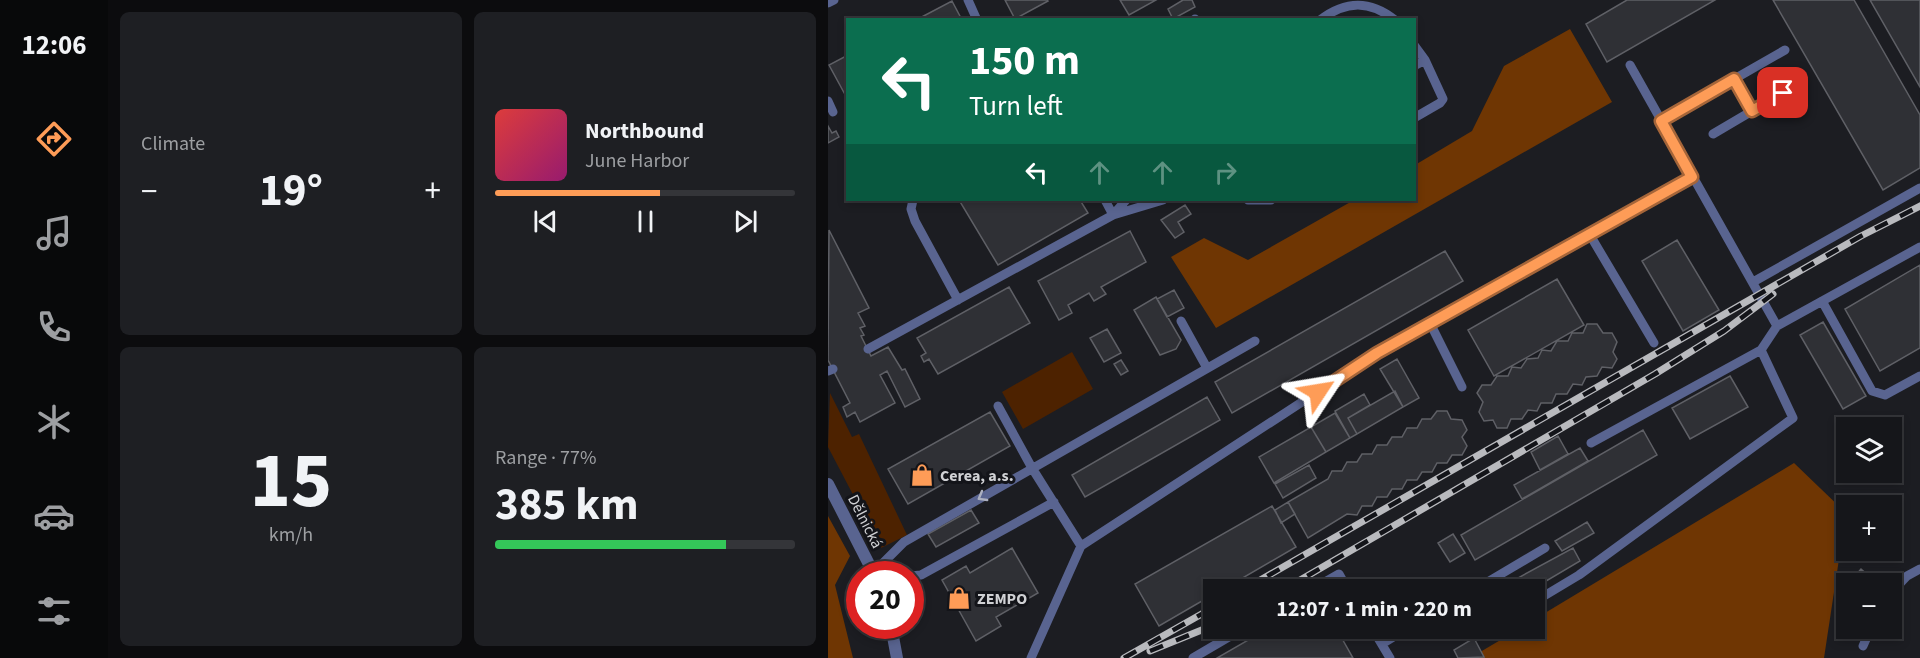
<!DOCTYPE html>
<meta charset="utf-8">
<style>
body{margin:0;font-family:"Source Sans 3",sans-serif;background:#1e1f23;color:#f1f3f6;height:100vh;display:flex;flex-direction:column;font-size:22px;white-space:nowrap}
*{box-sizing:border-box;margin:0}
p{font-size:20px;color:#9d9fa2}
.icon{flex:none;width:33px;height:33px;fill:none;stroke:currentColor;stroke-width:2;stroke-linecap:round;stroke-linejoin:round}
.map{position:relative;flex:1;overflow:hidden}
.sheet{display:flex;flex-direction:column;gap:12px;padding:12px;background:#0c0c0e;width:720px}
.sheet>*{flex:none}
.top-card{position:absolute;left:18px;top:18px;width:570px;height:183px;border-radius:0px;box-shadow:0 3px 9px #0003,0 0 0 2px #343539;background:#0b6e4f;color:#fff;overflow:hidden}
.buttons{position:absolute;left:1008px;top:417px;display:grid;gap:12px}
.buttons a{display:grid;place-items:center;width:66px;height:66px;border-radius:0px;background:#15161a;box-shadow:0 3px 9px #0003,0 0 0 2px #343539;font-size:30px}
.speed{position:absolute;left:18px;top:561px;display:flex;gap:12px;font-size:30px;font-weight:700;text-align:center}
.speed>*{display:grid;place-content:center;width:78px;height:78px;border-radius:50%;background:#15161a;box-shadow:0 3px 9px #0003,0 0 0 2px #343539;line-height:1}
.speed .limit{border:9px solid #d22;background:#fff;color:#111}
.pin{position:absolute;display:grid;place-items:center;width:51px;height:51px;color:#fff;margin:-26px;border-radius:12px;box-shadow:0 3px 9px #0006}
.me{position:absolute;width:66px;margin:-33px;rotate:57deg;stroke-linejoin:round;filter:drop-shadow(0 0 4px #0008)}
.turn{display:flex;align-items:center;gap:21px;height:126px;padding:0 24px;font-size:27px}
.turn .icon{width:78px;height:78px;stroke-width:2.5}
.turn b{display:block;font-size:42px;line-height:51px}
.lanes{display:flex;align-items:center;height:57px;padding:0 24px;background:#0003;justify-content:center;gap:30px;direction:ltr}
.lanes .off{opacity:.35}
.big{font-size:45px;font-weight:700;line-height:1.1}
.sheet .card{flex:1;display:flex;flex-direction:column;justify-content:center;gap:9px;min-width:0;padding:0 21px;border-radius:9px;background:#1e1f23}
.sheet .dial{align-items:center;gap:0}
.dial b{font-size:78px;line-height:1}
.song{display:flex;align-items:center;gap:18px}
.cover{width:72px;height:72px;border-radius:9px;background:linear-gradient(135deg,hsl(0 70% 55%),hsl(320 70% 35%))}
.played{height:6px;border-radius:3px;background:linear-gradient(90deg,#fe9c57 55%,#343539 55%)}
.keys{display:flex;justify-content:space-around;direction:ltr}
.heat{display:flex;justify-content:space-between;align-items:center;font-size:33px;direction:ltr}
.charge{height:9px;border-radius:4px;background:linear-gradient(90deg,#34c759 77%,#343539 0)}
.sheet .tiles{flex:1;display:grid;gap:12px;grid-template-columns:repeat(2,1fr)}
.trip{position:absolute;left:375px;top:579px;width:342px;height:60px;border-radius:0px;background:#15161a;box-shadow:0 3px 9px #0003,0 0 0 2px #343539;font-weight:700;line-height:60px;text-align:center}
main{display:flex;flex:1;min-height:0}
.menu{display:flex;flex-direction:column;width:108px;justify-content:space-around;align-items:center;background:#08090a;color:#9d9fa2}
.menu .icon{width:42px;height:42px}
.menu .selected{color:#fe9c57}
.menu b{font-size:27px;color:#f1f3f6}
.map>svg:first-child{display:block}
.green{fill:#4d2200}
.forest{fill:#6f3603}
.building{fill:#2f3035;stroke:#5f6066;stroke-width:1.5}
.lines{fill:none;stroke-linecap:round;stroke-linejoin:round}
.service{stroke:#596490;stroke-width:9}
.tertiary{stroke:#596490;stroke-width:12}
.rail-casing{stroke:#b9babe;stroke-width:7}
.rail{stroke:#131419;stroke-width:4.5;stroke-dasharray:14;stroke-linecap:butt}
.oneway{stroke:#acb0c0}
.route-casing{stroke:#a56539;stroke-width:15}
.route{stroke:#fe9c57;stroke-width:10}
.labels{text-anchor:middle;stroke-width:6;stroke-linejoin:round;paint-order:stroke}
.poi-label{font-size:16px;font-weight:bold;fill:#d0d1d4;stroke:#131419;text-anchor:start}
.street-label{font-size:16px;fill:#d0d1d4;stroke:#131419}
</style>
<main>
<nav class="menu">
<b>12:06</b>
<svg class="icon selected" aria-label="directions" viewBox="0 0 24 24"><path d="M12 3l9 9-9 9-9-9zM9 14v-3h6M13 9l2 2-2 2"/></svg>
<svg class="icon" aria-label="music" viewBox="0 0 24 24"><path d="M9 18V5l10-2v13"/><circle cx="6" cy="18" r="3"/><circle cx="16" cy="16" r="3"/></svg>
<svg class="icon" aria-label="phone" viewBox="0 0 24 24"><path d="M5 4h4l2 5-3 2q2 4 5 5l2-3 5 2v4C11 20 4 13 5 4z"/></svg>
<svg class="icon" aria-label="climate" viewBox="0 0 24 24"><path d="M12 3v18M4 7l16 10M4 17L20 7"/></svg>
<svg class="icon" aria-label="car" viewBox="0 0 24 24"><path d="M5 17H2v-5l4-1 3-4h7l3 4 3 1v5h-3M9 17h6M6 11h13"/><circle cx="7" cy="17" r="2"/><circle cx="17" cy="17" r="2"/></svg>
<svg class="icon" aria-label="filters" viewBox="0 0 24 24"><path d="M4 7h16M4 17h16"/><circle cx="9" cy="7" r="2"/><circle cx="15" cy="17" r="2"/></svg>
</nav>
<section class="sheet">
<div class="tiles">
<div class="card"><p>Climate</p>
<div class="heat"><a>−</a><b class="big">19°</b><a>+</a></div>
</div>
<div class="card">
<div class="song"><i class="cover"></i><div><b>Northbound</b><p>June Harbor</p></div></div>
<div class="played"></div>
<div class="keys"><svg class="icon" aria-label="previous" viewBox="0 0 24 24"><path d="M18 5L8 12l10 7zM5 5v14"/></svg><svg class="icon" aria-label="pause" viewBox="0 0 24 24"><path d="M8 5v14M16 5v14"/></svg><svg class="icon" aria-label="next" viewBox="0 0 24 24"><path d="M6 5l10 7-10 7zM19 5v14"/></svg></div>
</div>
<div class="card dial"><b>15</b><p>km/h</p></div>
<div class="card"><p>Range · 77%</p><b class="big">385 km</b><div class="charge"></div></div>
</div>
</section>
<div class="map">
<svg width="1092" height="658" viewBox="0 0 1092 658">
<rect width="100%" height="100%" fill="#1c1d22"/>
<path class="green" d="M244,352L265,389L195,429L174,392Z
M2,393L24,437L31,434L79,535L53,548L0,447Z"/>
<path class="forest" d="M742,29L784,102L388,328L343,257L376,238L420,260L526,200H586L587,165L644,131L676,66Z
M966,463L1018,513L996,658H642L691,629L706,628L707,619Z
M0,516L22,556L7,585L25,658H0Z"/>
<path class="building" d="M177,0H219L220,1L187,19Z
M292,0H328L301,15Z
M355,0H364L367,7L345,19L340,9Z
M799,0H887L779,62L758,24Z
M945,0H1026L1092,115V168L1055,190Z
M1042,0H1092V87Z
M124,1L134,20H88Z
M20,55V100L1,65Z
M0,126L4,133L8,131L11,137L0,143Z
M131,200H252L260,213L170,265Z
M357,205L363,214L350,222L356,232L347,238L333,220Z
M1,230L41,308L30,313L37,326L32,328L36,335L33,336L43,356L60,347L74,370L77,369L92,399L77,407L59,371L52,375L67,403L32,422L27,412L19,417L15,407L22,403L0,360Z
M302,231L318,262L273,287L278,294L266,301L261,293L240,305L244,313L231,320L210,281Z
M849,240L891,310L855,331L814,261Z
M617,251L635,281L404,413L387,382Z
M1092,265V348L1052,371L1017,309Z
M729,279L756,325L666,376L640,330Z
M181,287L202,323L110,374L101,359L96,362L93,356L98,353L89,338Z
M346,290L356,308L339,317L329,299Z
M328,297L353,340L348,349L332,355L306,310Z
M995,322L1038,396L1015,409L972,335Z
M759,324H769L775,333H784L789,342L785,352L789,359L784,368L774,367L769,376L758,377L754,385L745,384L739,394H728L724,403H713L709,411L700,410L694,419H683L679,428H669L665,420L656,421L651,412L655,402L649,393L654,385H663L669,376H680L684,367L693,368L699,359L710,358L714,350L723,351L729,341H740L744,333H755Z
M279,329L293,353L276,362L262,338Z
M569,359L591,398L575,407L552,369Z
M293,360L300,371L293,375L286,364Z
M902,376L920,407L862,439L844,408Z
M567,391L575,407L529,434L520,418Z
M536,394L542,405L520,418L529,434L522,438L507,411Z
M379,397L392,420L257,497L244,475Z
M609,411H619L623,419L634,420L639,430L634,437L639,446L634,455H624L619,463H609L604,472H594L589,480H579L574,489H564L559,497H549L544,506H534L529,515L519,514L480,538L460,502L500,479L504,471H514L519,462H529L534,454H544L549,445H559L564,437H574L579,428H589L594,419H603Z
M162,412L182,446L80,504L60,469Z
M507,413L522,438L498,452L483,427Z
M483,427L498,452L446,483L431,457Z
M815,430L829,455L647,560L633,535Z
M730,436L740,454L712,470L703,452Z
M752,448L760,461L694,499L686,485Z
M481,465L488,478L455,498L447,484Z
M460,502L467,514L453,523L447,510Z
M444,506L468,547L394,590H386V594L331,626L307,584Z
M143,510L151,523L108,547L100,534Z
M759,522L766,533L734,551L727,541Z
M625,534L637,553L622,562L610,543Z
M184,548L210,593L168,617L173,626L148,641L114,580L138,566L142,573Z
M745,548L752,561L703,590H696L690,578Z
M1033,569L1050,584H1020Z
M441,628H508L525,658H389Z
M646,638L656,657L630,658L626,650Z"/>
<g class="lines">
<path class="service" d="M140,0L149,20
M0,3L6,0
M366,20L367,19
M492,20C518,0 542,0 567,20
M586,45L597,60L586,66
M802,65L949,326
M906,79L924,111
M0,101L5,112
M586,118L612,103L615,99L597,60
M833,121L957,50
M885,134L970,84
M85,200L83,209L87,221L130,300
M277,200L285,215
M420,200H443
M285,215L298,200
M762,235L826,343
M925,282L1092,188
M994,301L1044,391L1057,395L1092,376
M353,321L379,368
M602,323L634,387
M40,349L285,215L335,200
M933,350L949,326L1092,247
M0,371L5,369
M170,406L204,468L253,546L549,353L864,177
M45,573L76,542L427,341
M45,573L67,574
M82,576L93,575L226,502
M665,579L672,590
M483,590L511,574L520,590
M646,590L717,548
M1064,592L1079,576L1092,569
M706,602L751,575L965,418L933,350L763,443
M544,628L562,658
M554,644L580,628
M1035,646L1043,628
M203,658L253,546
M365,658L416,628"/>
<path class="tertiary" d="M0,484L46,574
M63,626L69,658"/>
<g class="rail-casing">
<path id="rail" d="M415,590L1033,236L1092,206
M455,590L827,374L896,331L945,294
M322,651L386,625
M296,658L386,607"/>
</g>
<use href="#rail" class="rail"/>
</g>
<defs><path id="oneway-chevron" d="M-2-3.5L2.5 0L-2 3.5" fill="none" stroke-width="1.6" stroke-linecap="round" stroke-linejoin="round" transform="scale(1.5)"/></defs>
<use class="oneway" href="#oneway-chevron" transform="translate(154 497) rotate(150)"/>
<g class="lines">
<g class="route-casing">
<path id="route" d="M490,392L549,353L864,177L833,121L906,79L924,111L955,93"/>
</g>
<use href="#route" class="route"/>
</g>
<defs>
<g id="shop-bare" transform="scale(1.8)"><path d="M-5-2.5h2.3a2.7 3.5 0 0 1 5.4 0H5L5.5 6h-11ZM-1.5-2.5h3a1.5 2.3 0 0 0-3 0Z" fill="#fe9c57" stroke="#131419" stroke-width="2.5" paint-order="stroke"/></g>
</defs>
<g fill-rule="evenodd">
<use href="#shop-bare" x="94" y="475"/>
<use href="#shop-bare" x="131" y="598"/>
</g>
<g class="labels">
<g class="poi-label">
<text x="112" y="481">Cerea, a.s.</text>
<text x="149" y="604">ZEMPO</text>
</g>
<g class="street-label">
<text transform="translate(38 521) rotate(63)" y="6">Dělnická</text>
</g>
</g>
</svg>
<div class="buttons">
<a><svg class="icon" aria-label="layers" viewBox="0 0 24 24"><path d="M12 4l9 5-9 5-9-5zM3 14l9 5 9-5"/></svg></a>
<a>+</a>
<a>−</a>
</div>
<div class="speed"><div class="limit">20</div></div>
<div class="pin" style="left:955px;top:93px;background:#d93025"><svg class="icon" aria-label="arrive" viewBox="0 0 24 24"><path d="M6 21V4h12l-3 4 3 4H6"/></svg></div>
<svg class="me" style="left:490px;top:392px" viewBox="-20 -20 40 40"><path d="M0-17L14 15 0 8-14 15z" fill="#fe9c57" stroke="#fff" stroke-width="4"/></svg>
<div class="trip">12:07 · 1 min · 220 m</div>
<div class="top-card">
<div class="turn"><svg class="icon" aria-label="left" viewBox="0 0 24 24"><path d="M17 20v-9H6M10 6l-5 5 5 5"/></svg><div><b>150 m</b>Turn left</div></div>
<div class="lanes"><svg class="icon" aria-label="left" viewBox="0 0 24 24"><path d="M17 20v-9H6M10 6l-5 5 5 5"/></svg><svg class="icon off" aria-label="ahead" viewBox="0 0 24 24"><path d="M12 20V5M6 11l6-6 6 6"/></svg><svg class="icon off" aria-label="ahead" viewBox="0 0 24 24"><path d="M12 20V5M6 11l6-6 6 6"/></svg><svg class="icon off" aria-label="right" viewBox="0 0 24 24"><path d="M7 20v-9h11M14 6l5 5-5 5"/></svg></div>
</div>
</div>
</main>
